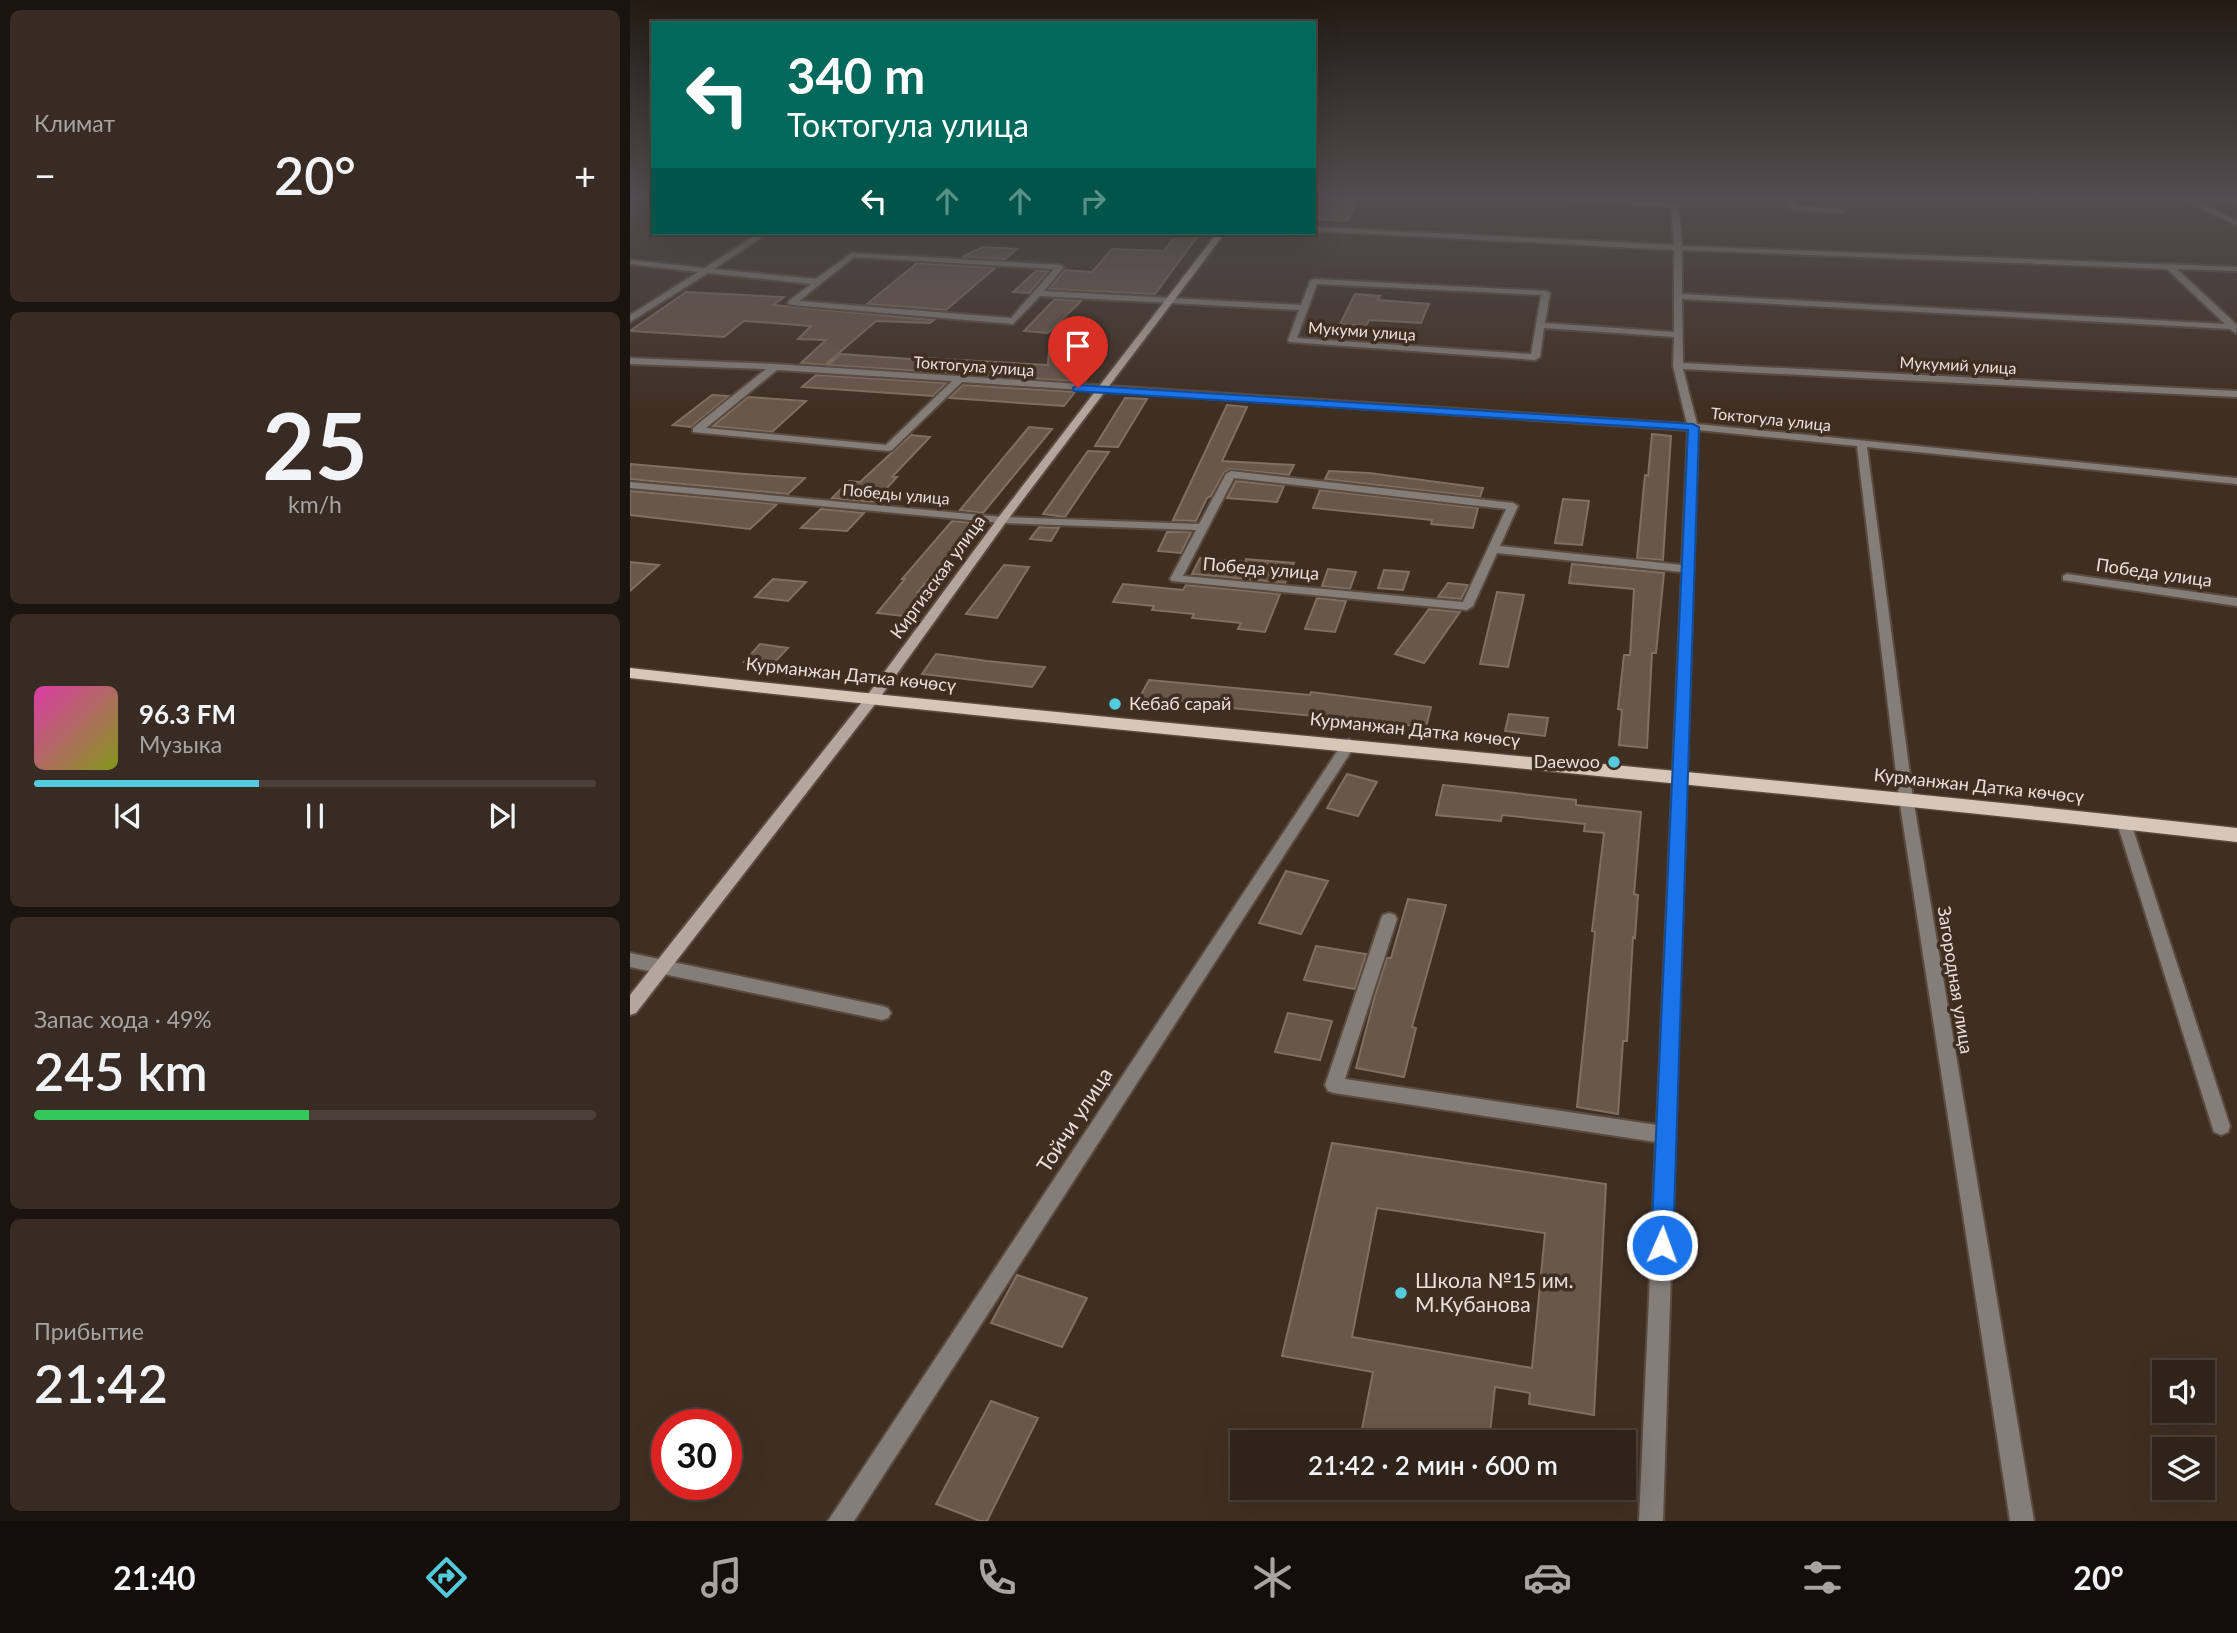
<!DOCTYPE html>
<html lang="ru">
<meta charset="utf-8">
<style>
body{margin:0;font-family:Lato,sans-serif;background:#372b23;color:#f1f3f6;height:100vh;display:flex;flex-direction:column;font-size:26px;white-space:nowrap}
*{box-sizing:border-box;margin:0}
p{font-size:23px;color:#a7a4a2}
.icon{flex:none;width:38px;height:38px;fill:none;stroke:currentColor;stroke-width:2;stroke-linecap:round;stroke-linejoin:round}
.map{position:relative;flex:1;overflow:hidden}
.panel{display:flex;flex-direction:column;gap:10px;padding:10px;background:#1a130e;width:630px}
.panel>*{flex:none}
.banner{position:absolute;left:21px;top:21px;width:665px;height:214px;border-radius:0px;box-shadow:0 7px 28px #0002,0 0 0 2px #4a4039;background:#00695c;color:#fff;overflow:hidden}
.buttons{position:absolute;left:1522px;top:1360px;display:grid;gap:14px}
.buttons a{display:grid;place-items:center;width:63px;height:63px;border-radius:0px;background:#2f231a;box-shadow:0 7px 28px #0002,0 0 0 2px #4a4039;font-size:35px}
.speed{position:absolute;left:21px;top:1409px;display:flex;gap:14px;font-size:35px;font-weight:700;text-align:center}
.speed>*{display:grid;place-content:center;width:91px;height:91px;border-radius:50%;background:#2f231a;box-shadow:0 7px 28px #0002,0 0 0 2px #4a4039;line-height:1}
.speed .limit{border:10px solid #d22;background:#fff;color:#111}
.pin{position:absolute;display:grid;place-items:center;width:60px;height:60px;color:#fff;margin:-72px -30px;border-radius:50% 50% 50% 0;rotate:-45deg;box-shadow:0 0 7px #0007}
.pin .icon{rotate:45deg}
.me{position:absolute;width:77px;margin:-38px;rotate:2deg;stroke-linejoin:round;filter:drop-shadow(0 0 5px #0008)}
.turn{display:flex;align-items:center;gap:24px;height:147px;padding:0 21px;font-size:32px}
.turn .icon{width:91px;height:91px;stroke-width:2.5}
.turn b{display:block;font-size:49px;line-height:60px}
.lanes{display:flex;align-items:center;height:66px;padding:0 21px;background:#0003;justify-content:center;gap:35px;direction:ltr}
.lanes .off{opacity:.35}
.big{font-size:52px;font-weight:600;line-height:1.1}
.panel .card{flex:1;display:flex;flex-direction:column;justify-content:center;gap:10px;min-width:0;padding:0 24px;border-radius:10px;background:#372b23}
.panel .dial{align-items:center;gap:0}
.dial b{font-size:91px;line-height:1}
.song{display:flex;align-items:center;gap:21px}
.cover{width:84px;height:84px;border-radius:10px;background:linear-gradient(135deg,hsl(320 70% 55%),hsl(70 70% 35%))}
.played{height:7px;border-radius:4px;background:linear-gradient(90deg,#53cbdc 40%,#4a4039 40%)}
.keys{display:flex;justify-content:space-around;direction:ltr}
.heat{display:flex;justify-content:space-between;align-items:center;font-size:38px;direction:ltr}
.charge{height:10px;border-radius:5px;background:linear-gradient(90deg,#34c759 49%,#4a4039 0)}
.trip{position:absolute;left:600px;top:1430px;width:406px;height:70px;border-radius:0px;background:#2f231a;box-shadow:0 7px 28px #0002,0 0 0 2px #4a4039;font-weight:600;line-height:70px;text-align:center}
.tab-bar{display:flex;height:112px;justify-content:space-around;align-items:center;background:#130e0a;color:#a7a4a2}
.tab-bar .icon{width:49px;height:49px}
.tab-bar .selected{color:#53cbdc}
.tab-bar b{font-size:32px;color:#f1f3f6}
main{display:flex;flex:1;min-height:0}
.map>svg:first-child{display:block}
.building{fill:#69574a;stroke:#816f61;stroke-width:2;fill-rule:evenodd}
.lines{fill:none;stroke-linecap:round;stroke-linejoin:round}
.street-casing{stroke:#5a4b40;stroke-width:4}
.secondary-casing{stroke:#5a4b40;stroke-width:4}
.primary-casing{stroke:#5a4b40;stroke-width:3}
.street{fill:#857d77;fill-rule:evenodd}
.secondary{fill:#b4a69c;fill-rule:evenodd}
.primary{fill:#d8c6b9;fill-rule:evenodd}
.route{fill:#1a73e8;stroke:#114b97;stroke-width:2}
.poi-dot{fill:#53cbdc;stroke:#3f2f23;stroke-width:2.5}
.labels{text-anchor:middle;stroke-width:7;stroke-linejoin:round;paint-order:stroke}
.far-street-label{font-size:16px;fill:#eadfd8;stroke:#3f2f23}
.street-label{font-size:18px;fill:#eadfd8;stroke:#3f2f23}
.poi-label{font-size:18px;fill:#eadfd8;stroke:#3f2f23;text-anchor:start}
.near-street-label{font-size:21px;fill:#eadfd8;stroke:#3f2f23}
.near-poi-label{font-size:21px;fill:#eadfd8;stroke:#3f2f23;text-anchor:start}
</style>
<main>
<section class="panel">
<div class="card"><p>Климат</p>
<div class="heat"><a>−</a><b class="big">20°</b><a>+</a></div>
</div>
<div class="card dial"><b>25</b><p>km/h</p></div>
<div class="card">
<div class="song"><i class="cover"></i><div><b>96.3 FM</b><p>Музыка</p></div></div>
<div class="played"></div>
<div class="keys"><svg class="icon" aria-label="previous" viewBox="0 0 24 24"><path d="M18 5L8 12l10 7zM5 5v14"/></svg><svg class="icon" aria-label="pause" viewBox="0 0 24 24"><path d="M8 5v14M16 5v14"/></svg><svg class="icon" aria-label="next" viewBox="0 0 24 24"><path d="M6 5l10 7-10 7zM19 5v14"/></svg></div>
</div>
<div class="card"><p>Запас хода · 49%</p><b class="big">245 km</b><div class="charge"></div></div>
<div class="card"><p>Прибытие</p><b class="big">21:42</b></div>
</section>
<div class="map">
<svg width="1607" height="1521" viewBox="0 0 1607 1521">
<rect width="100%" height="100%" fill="#3f2f23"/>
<path class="building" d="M684,201L727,203L717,221L684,219Z
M548,233H570L525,294L419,289L435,270L462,272L482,249L534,251Z
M353,247L387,249L375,259L332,257Z
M287,263L365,268L316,310L237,304Z
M406,271H418L399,293L383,292Z
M56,292L154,297L143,305L304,320L300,323L246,321L195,365L171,363L196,340L168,339L181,326L114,321L94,337L0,331Z
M725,294L750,296L748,300L799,304L791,323L739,320L736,326L710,324Z
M425,299L451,301L418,333L394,331Z
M419,351L476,355L454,382L198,365L211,354L294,360L296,358L418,365Z
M186,375L316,383L303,396L172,387Z
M333,385L445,392L434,406L319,398Z
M82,395L99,396L61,427L43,425Z
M118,397L176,401L142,432L83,426Z
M495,398L517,399L488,447L465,446Z
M597,405L617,407L592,461L664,465L659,475L600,469L594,473L581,496L577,498L566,521L543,520Z
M399,427L422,429L353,513L330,510Z
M1022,434L1041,436L1033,560L1007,558L1015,475L1018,476Z
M281,435L300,437L262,477H267L244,502L202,498L219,481L230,482Z
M458,451L479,452L435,517L413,514Z
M0,464L115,474L175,478L158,494L0,479Z
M699,471L739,473L853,488L850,497L695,479Z
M606,481L654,486L647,502L597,498Z
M690,490L848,508L843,528L801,524L802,520L683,508Z
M0,491L147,504L120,529L0,515Z
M933,499L959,501L952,545L925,543Z
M191,509L234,513L217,531L171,528Z
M322,521L345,523L288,592H292L273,616L247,613L275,579H272Z
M409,527L429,528L421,541L400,539Z
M537,532H561L551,553L528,551Z
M570,558L615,562L616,559L664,563L655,583L562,574Z
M0,562L29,565L0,591Z
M942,564L1034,573L1026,653H1022L1017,748L989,745L992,710L988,709L994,655H1000L1004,589L939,583Z
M374,565L399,567L367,618L336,614Z
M698,569L726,572L720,589L692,586Z
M754,570L779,572L773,590L748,588Z
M143,579L176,582L158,601L125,597Z
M818,583L838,585L831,599L808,597Z
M493,584L553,590L556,585L650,594L635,632L608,629L611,623L562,618L564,614L522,610L524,606L483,602Z
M867,592L894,595L878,667L850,664Z
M687,598L716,601L705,632L675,629Z
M799,609L830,612L794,663L765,654Z
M130,644L158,648L142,665L114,662Z
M306,654L357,661L415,667L402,687L292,674Z
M519,680L680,695L681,692L801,707L796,727L509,699Z
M879,714L918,718L915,736L875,731Z
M717,774L747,782L728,816L697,808Z
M813,785L946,800V805L1011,812L1004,894L1008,895L1005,938L1003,937L997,1041H993L988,1114L947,1107L965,932L962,931L974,833L954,831L955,824L872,815L871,821L806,815Z
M656,871L698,881L671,934L629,923Z
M778,899L816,905L782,1027L786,1028L774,1077L726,1068L746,992L757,958H761Z
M686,946L736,954L725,989L674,980Z
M658,1013L702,1021L690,1060L645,1052Z
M702,1143L976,1184L964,1415L899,1404L900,1393L865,1387L859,1442H744L730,1439L743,1372L652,1356ZM747,1208L915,1233L902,1368L722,1337Z
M387,1275L457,1298L432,1347L361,1323Z
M361,1401L408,1418L357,1521H350L306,1504Z"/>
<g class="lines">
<g class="street-casing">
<path id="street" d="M934,199L1041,203L1040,199H1048L1052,246L1607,267V271L1547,269L1607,325L1606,333L1600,329L1052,299L1053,363L1607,391V397L1053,369L1067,424L1607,478V484L1237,447L1283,798L1404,1521H1380L1269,798L1227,446L1068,430L1033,1521H1009L1026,1142L704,1093L698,1091L695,1085L751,919L753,915L759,913L765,915L767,919L715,1079L1027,1125L1052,572L867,553L843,606L837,610L542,581L540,579L566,530L372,523L0,488V482L372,517L569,524L596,474L601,471L883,503L888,506L870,546L1052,565L1058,430L332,382L262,450L258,451L63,432V428L136,369L0,364V358L145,364L1057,424L1043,366L1044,337L914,328L910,357L905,360L659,342L658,340L669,310L410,296L383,324L162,305L158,303L159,301L181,284L78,273L0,322V315L68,272L0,264V260L75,268L129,233H138L84,269L186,279L222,253L430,265L434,267L414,291L671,305L680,281L684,279L916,291L920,293L915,323L1044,332V250L684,231V227L1044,245L1041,207ZM1052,250L1537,269L1595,324L1052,294ZM224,257L424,269L381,318L169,301ZM687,284L911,295L901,354L667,338ZM147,370L322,381L256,445L76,428ZM604,478L876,509L833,602L553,576Z
M1157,199H1164L1166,206L1211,209L1215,211L1211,213L1163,210L1159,208Z
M1554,199H1563L1607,221V226Z
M1587,199L1607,201V205L1588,200Z
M1437,574L1607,598V606L1433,580V576Z
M719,739L726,744L724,747L224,1521H198L714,741Z
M1494,818L1499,819L1501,823L1600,1126L1598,1132L1591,1135L1584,1132L1582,1126L1487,823L1489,819Z
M0,953L252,1006L258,1008L261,1013L258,1018L252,1020L0,967Z"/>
</g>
<g class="secondary-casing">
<path id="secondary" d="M587,233H595L376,522L246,703L6,1013L0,1015V995L236,697L368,518Z"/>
</g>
<g class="primary-casing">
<path id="primary" d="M0,668C535,727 1072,769 1607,828V842C1072,781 535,739 0,678Z"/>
</g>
<use href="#street" class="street"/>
<use href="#secondary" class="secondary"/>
<use href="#primary" class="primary"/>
</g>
<linearGradient id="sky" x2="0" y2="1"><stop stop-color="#231a13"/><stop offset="0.48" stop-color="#524d50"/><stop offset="1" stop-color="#524d50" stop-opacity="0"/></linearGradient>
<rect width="1607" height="412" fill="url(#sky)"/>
<path class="route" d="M448,385L1063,424L1069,427L1043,1245L1040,1253L1032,1256L1024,1253L1021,1245L1058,430L444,391L443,388Z"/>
<g class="poi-dot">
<circle cx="485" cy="704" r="7"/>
<circle cx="984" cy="762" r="7"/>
<circle cx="771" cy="1293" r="7"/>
</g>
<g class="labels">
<g class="far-street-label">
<text transform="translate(732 331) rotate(4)" y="6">Мукуми улица</text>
<text transform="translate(1328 365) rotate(3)" y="6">Мукумий улица</text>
<text transform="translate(344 366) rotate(4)" y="6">Токтогула улица</text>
<text transform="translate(1141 419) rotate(6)" y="6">Токтогула улица</text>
<text transform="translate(266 494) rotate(5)" y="6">Победы улица</text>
</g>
<g class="street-label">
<text transform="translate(631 569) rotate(5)" y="6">Победа улица</text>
<text transform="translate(1524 573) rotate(8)" y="6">Победа улица</text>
<text transform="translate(308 577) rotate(-54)" y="6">Киргизская улица</text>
<text transform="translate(221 675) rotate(6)" y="6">Курманжан Датка көчөсү</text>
<text transform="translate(785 730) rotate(6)" y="6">Курманжан Датка көчөсү</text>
<text transform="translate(1349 786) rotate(6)" y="6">Курманжан Датка көчөсү</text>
<text transform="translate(1325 980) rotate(81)" y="6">Загородная улица</text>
</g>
<g class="poi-label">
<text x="499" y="710">Кебаб сарай</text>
<text x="970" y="768" text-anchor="end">Daewoo</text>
</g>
<g class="near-street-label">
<text transform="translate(445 1120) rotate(-57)" y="7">Тойчи улица</text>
</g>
<g class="near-poi-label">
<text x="785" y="1288">Школа №15 им.<tspan x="785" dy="24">М.Кубанова</tspan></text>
</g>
</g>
</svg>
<div class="buttons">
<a><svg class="icon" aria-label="sound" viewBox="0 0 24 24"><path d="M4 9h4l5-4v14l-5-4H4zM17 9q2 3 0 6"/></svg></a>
<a><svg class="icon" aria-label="layers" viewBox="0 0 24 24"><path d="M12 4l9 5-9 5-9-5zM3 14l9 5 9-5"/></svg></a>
</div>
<div class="speed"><div class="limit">30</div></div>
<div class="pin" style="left:448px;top:388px;background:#d93025"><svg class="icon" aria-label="arrive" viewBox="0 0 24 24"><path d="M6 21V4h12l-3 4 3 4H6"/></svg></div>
<svg class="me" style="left:1032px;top:1245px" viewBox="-20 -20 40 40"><circle r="17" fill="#1a73e8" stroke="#fff" stroke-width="3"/><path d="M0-11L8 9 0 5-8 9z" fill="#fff"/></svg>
<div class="trip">21:42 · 2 мин · 600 m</div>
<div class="banner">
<div class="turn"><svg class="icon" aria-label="left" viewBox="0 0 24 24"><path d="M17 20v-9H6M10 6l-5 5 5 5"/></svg><div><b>340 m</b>Токтогула улица</div></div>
<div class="lanes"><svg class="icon" aria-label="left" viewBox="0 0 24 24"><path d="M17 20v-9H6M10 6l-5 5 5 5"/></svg><svg class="icon off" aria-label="ahead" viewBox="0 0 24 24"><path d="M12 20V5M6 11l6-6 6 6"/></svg><svg class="icon off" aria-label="ahead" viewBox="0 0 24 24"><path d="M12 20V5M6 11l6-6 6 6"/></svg><svg class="icon off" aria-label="right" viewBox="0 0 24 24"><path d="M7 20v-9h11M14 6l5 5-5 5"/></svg></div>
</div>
</div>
</main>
<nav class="tab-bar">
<b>21:40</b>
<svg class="icon selected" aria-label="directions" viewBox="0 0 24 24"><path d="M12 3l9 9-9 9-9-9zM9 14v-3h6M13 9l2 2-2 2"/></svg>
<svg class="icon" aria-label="music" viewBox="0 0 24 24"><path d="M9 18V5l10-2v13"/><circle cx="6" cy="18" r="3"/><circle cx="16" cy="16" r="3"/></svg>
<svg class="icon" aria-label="phone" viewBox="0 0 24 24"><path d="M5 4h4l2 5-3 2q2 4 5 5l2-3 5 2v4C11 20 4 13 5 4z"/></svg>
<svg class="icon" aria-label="climate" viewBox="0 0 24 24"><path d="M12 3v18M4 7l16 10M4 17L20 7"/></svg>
<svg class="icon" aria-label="car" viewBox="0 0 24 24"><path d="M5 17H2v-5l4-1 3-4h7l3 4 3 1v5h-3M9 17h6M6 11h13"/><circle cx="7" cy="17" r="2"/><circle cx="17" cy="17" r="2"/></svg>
<svg class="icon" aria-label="filters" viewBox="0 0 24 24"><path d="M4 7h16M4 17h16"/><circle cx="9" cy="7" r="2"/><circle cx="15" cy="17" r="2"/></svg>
<b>20°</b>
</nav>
